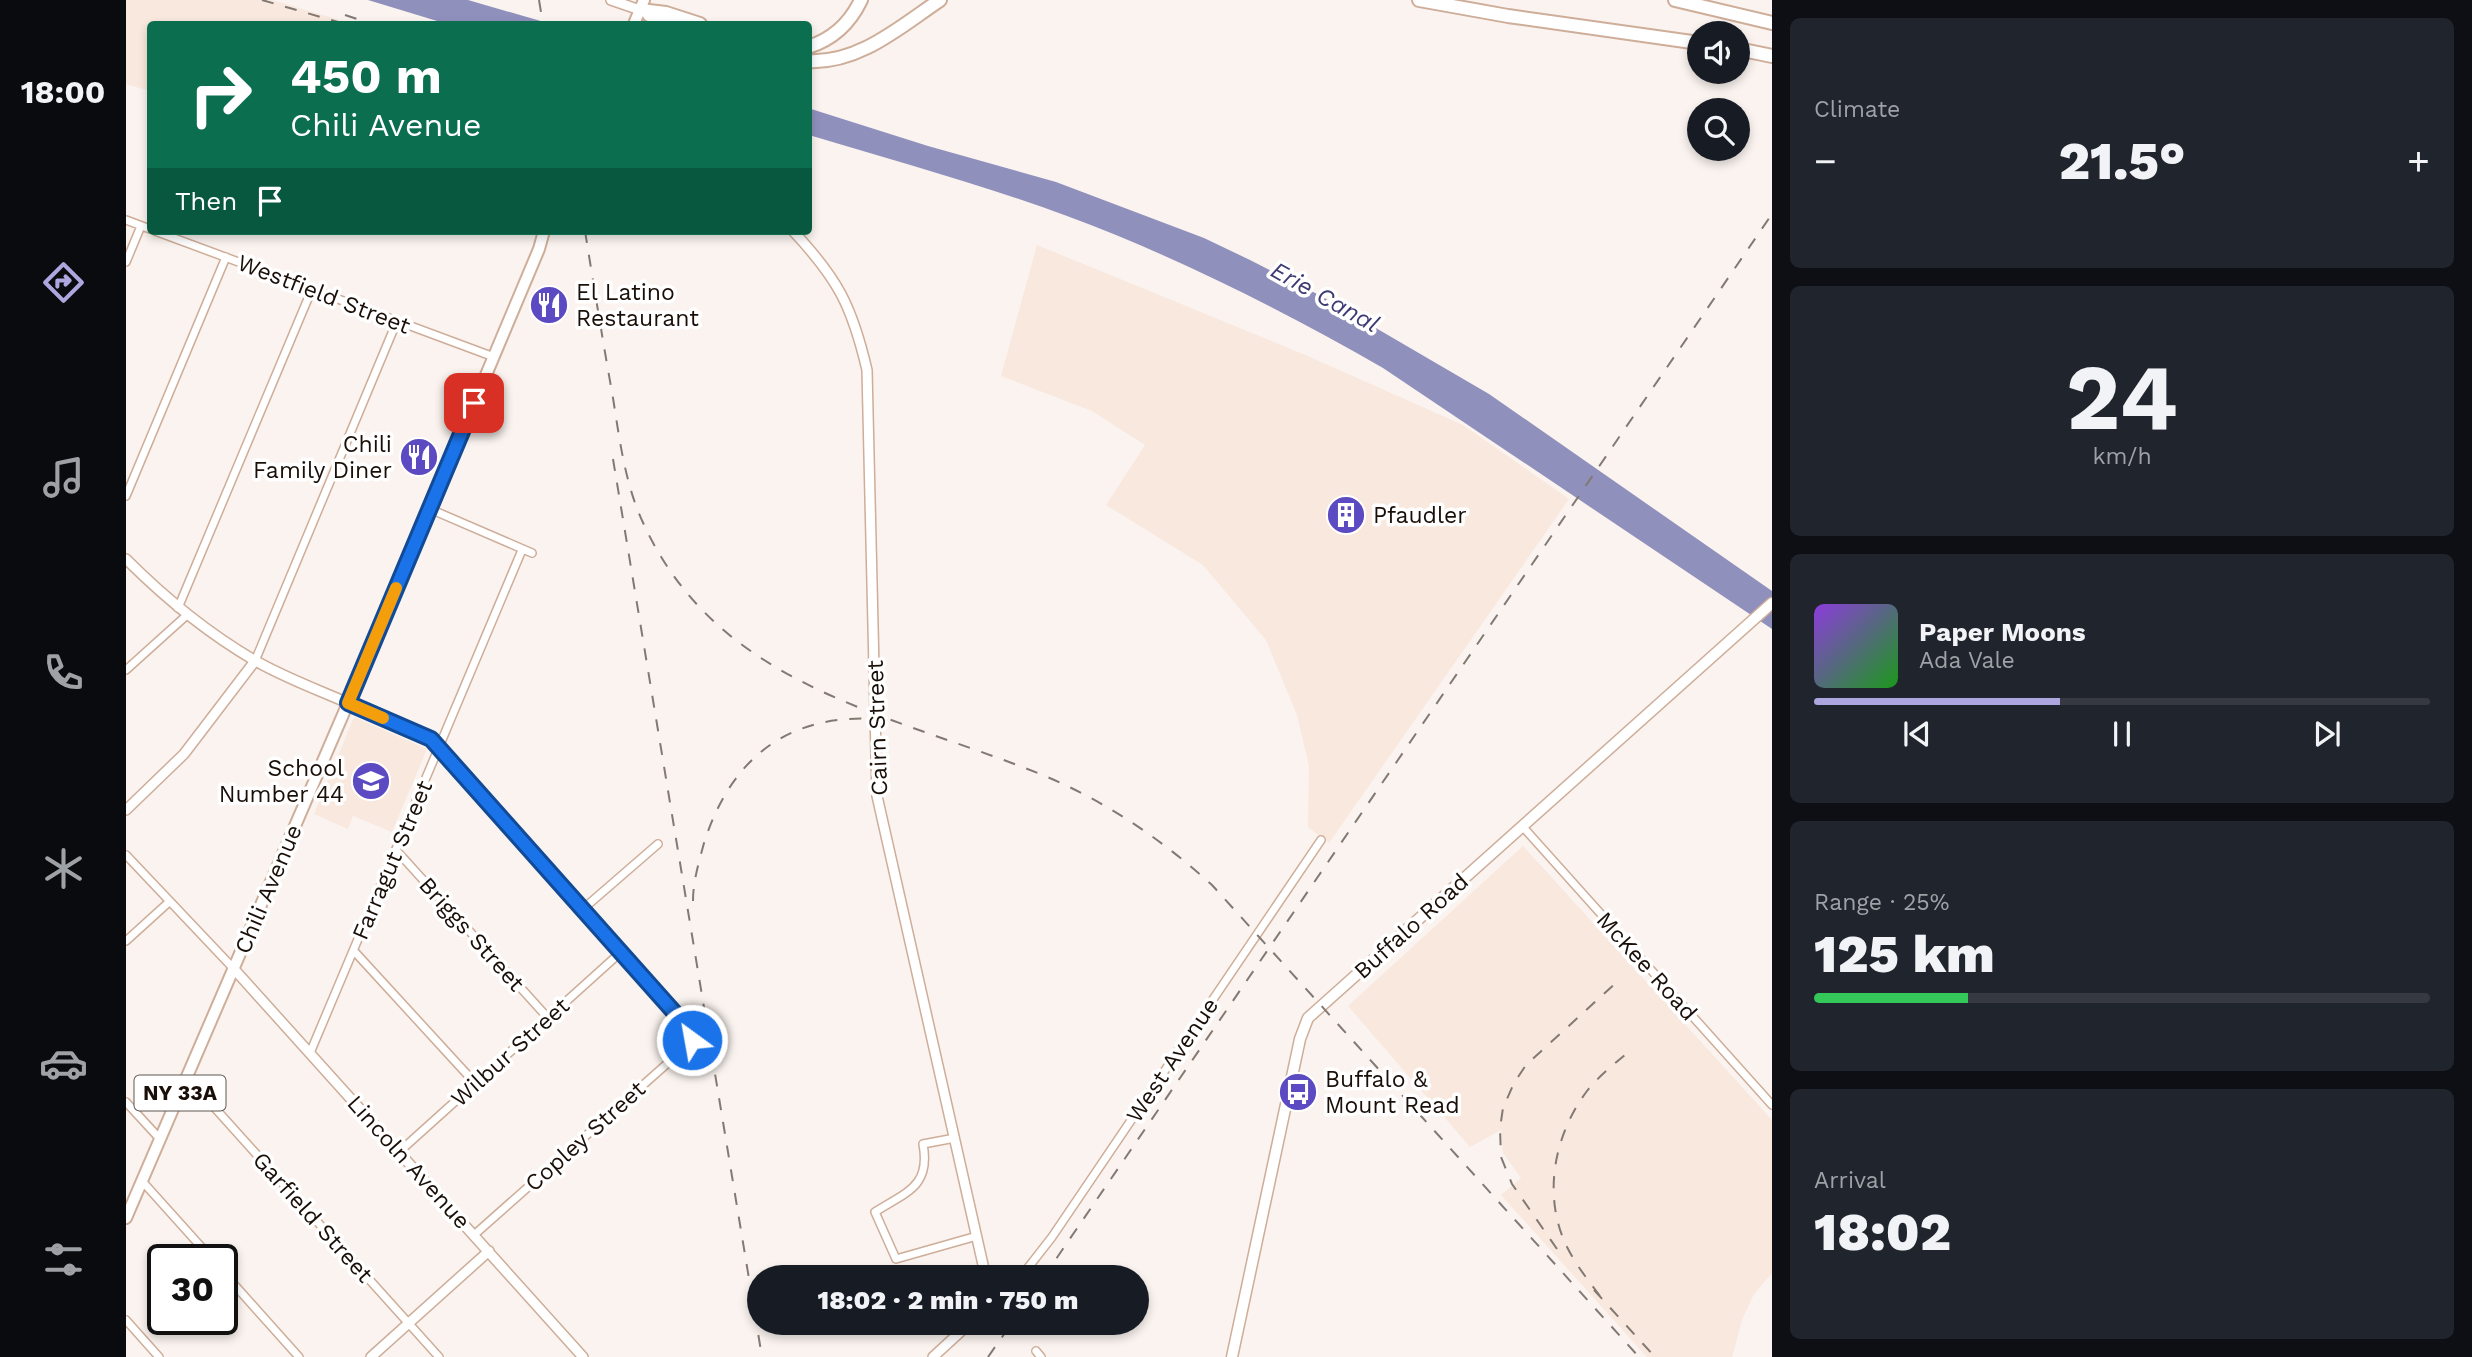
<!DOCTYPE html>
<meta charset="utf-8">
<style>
body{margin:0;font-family:"Work Sans",sans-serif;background:#20242c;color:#f1f3f6;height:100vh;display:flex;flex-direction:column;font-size:26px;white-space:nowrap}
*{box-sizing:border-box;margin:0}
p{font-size:23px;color:#9ea1a6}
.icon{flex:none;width:38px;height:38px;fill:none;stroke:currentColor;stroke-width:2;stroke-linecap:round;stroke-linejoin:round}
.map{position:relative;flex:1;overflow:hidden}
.sheet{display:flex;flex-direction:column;gap:18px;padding:18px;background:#0d0f14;width:700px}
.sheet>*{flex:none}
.top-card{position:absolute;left:21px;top:21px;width:665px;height:214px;border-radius:7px;box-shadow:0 4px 10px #0003;background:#0b6e4f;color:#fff;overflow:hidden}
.tools{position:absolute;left:1561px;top:21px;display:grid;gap:14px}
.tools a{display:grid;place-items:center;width:63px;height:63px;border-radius:50%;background:#171b24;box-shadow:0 4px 10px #0003;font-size:35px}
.speed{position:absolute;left:21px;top:1244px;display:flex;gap:14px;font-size:35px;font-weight:700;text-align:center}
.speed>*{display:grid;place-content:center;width:91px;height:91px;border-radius:50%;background:#171b24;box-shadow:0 4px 10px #0003;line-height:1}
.speed .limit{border:4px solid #111;border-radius:10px;background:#fff;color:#111}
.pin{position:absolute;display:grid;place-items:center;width:60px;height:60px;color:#fff;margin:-30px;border-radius:14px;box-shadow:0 4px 10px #0006}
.me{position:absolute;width:77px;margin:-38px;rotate:328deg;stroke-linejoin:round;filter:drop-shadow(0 0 5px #0008)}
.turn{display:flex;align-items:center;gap:24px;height:147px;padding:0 28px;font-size:32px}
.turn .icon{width:91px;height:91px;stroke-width:2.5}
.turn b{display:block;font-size:49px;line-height:60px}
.then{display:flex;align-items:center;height:66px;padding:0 28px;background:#0003;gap:14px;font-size:26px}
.big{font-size:52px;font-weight:800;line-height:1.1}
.sheet .widget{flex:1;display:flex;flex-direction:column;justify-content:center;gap:10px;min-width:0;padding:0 24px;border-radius:10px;background:#20242c}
.sheet .dial{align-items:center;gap:0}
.dial b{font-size:91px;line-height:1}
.song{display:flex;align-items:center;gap:21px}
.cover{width:84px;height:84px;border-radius:10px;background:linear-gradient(135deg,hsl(270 70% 55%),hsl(120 70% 35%))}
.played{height:7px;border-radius:4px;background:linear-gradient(90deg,#aea7df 40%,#363941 40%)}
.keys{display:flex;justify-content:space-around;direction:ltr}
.heat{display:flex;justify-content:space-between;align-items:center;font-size:38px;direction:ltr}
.charge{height:10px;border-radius:5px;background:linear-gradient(90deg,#34c759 25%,#363941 0)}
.trip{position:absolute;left:621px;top:1265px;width:402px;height:70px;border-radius:35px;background:#171b24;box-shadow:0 4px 10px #0003;font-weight:800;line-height:70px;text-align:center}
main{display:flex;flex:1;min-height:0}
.tabs{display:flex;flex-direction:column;width:126px;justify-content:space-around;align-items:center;background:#090b0e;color:#9ea1a6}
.tabs .icon{width:49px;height:49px}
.tabs .selected{color:#aea7df}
.tabs b{font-size:32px;color:#f1f3f6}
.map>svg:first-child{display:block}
.built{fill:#f9e8de}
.water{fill:#9090bc}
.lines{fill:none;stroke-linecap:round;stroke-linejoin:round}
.minor-casing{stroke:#cead99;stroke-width:10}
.tertiary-casing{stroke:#cead99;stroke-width:12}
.secondary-casing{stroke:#cead99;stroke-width:13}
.primary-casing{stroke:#cead99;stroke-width:14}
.motorway-casing{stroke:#cead99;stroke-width:16}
.minor{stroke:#fff;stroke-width:7}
.tertiary{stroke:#fff;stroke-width:9}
.secondary{stroke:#fff;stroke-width:10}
.primary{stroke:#fff;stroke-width:10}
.motorway{stroke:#fff;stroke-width:12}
.rail{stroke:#827973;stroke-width:2;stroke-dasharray:12 12;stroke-linecap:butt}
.route-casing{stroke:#114b97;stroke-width:18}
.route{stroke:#1a73e8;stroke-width:12}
.slow{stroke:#f59e0b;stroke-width:12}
.labels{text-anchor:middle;stroke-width:7;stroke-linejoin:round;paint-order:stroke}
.shield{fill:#fff;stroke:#5f5752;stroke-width:2}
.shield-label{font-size:21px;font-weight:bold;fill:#1a0f08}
.poi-label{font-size:23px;fill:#1a0f08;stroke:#fff;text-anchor:start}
.street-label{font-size:23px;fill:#1a0f08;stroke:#fff}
.water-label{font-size:24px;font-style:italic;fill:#3e3a73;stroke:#fff}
</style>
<main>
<nav class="tabs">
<b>18:00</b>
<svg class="icon selected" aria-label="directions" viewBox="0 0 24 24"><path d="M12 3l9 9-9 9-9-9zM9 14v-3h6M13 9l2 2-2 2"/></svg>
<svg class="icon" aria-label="music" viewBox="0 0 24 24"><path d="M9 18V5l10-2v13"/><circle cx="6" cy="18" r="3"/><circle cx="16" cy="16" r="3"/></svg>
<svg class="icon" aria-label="phone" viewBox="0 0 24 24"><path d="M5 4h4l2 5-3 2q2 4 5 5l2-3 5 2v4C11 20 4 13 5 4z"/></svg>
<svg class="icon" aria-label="climate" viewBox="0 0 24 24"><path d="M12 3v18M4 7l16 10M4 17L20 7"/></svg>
<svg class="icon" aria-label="car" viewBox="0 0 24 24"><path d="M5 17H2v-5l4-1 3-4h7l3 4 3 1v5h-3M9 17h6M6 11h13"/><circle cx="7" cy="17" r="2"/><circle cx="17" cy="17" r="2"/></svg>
<svg class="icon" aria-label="filters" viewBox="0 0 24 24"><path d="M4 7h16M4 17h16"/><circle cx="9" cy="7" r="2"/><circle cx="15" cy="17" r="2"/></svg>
</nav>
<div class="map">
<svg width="1646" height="1357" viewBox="0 0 1646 1357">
<rect width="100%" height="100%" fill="#faf3ef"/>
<path class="built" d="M0,0H146L227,24H24V91L0,84Z
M911,245L1177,354L1337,425L1443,499L1203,843L1182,827L1183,766L1171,715L1140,640L1077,565L980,505L1019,445L966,411L875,376Z
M228,717L301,749L266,832L227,816L222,829L188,814Z
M1397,846L1646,1120V1273L1628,1294L1616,1320L1606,1357H1521L1375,1195L1395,1178L1377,1153L1375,1130L1344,1147L1222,1006Z"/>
<path class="water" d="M242,0H342L425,24H321Z
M682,108L802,146L930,182L1078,238L1124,260L1195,296L1363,394L1646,591V629L1257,368C1158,311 1049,256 941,216C857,185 769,161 683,135Z"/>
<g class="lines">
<g class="minor-casing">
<path id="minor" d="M0,220L24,229
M29,231L368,357
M0,262L15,226
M0,496L100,257
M304,509L406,553
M52,608L186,289
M129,661L271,321
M0,670L61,615
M222,703L305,739L564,1030L566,1036L561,1046L348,1235
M1397,827L1646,1105
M270,850L422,1018
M0,855L108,969
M457,909L532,844
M0,941L43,902
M228,951L349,1083
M184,1053L396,550
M61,1077L313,1357
M0,1102L34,1139
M829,1138L797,1144C805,1187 780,1192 749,1212L770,1259L851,1236
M273,1152L495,952
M16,1181L87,1260
M96,1271L173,1357
M894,1278L926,1237L1195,840
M0,1320L33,1357
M910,1351L915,1357"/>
</g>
<g class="tertiary-casing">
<path id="tertiary" d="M485,0L514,10
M667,231C712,279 726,306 741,370L751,796L860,1278
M0,559C39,598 80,632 128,660C157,677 190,689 222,703
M0,810L58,754L129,661
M108,969L457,1357
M245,1357L363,1251
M807,1357L844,1323"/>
</g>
<g class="secondary-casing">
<path id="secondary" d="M1106,1357L1174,1039L1182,1018L1646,603"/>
</g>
<g class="primary-casing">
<path id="primary" d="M508,24L518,0
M0,1218L222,703L413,249L418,231"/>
</g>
<g class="motorway-casing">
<path id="motorway" d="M1293,0L1382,16L1573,43
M1549,0L1646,23
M514,10L540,13L574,24
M523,15L545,24
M682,47C708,39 724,23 735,0
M1612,49L1646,56
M682,61C733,64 775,26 814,0"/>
</g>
<use href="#minor" class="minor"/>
<use href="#tertiary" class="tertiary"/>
<use href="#secondary" class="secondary"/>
<use href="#primary" class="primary"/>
<use href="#motorway" class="motorway"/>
<path class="rail" d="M136,0L212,22L226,24
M413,0L417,24
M219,15L246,24
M459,231C468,287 477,342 487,398C493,436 498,475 512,511C584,686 758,711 914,774C978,800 1034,838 1086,885L1513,1357
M487,459L636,1357
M567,901C567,881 573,862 578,843C605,758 662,713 753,719
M1431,1249L1386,1184L1375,1157L1374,1128L1377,1108L1388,1083L1400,1065L1493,980
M917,1278L1646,214
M1468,1290L1529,1357
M1474,1296C1462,1280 1450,1265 1441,1247C1416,1196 1428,1135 1461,1091C1472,1077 1487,1065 1500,1054
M862,1357L886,1323"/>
</g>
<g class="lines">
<g class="route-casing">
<path id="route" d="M348,403L222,703L305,739L564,1030L566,1040"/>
</g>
<use href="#route" class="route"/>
<path class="slow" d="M257,718L222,703L270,588"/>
</g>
<defs>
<g id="restaurant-disc" transform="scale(2.0125)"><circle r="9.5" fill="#5c4ac2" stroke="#fff"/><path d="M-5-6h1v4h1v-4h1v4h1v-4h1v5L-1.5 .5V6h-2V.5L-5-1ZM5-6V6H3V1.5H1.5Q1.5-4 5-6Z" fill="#fff"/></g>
<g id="building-disc" transform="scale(2.0125)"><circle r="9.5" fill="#5c4ac2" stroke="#fff"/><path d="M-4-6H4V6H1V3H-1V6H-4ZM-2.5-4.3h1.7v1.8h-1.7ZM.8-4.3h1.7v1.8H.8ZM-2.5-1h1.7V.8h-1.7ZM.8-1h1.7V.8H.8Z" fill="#fff"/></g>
<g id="school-disc" transform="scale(2.0125)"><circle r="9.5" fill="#5c4ac2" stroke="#fff"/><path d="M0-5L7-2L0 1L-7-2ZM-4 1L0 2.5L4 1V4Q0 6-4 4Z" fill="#fff"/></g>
<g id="bus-disc" transform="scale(2.0125)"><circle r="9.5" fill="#5c4ac2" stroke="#fff"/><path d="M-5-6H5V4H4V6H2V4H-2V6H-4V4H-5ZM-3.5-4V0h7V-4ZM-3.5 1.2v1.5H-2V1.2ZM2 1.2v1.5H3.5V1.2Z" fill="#fff"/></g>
</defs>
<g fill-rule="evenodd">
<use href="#restaurant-disc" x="423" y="305"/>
<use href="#restaurant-disc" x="293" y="457"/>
<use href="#building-disc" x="1220" y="515"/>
<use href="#school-disc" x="245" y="781"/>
<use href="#bus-disc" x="1172" y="1092"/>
</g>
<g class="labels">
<rect class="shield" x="8.5" y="1075.5" width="91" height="35" rx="5"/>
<g class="shield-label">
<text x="54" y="1100">NY 33A</text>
</g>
<g class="poi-label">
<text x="450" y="300">El Latino<tspan x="450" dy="26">Restaurant</tspan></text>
<text x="266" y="452" text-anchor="end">Chili<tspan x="266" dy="26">Family Diner</tspan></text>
<text x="1247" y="523">Pfaudler</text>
<text x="218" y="776" text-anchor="end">School<tspan x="218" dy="26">Number 44</tspan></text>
<text x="1199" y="1087">Buffalo &amp;<tspan x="1199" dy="26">Mount Read</tspan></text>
</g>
<g class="street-label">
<text transform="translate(198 294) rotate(21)" y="8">Westfield Street</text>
<text transform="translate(751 728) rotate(-92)" y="8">Cairn Street</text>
<text transform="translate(266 860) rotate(-67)" y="8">Farragut Street</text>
<text transform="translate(142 889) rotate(-67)" y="8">Chili Avenue</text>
<text transform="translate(1285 926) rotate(-42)" y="8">Buffalo Road</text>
<text transform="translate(346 934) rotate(48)" y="8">Briggs Street</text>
<text transform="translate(1521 966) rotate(48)" y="8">McKee Road</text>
<text transform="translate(384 1052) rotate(-42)" y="8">Wilbur Street</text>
<text transform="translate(1046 1060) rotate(-56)" y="8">West Avenue</text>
<text transform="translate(459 1136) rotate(-42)" y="8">Copley Street</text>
<text transform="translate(283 1162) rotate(48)" y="8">Lincoln Avenue</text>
<text transform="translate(187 1217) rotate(48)" y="8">Garfield Street</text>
</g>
<g class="water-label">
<text transform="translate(1199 297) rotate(29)" y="8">Erie Canal</text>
</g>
</g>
</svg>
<div class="tools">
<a><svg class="icon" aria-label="sound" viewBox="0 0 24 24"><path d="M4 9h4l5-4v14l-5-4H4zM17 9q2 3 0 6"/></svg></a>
<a><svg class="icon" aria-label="search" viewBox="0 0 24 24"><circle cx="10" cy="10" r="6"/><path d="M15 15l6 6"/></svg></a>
</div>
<div class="speed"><div class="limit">30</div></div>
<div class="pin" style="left:348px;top:403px;background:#d93025"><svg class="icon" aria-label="arrive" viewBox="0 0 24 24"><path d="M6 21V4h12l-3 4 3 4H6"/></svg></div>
<svg class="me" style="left:566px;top:1040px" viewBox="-20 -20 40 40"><circle r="17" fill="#1a73e8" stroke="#fff" stroke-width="3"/><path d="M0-11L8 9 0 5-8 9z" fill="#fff"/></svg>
<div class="trip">18:02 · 2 min · 750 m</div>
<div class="top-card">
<div class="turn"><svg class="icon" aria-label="right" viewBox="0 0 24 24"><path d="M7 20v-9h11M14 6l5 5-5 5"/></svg><div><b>450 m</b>Chili Avenue</div></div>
<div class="then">Then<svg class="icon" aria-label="arrive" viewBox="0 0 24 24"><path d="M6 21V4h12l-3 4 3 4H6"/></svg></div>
</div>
</div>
<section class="sheet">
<div class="widget"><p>Climate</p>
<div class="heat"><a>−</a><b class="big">21.5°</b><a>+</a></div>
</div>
<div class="widget dial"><b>24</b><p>km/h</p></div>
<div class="widget">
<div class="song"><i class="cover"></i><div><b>Paper Moons</b><p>Ada Vale</p></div></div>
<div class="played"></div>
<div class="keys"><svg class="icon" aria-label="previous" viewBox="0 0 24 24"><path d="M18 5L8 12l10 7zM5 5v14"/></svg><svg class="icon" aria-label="pause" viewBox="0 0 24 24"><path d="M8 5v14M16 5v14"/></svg><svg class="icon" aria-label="next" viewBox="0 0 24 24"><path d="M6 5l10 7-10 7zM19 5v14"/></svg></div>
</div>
<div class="widget"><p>Range · 25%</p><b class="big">125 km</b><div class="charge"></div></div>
<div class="widget"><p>Arrival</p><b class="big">18:02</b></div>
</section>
</main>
